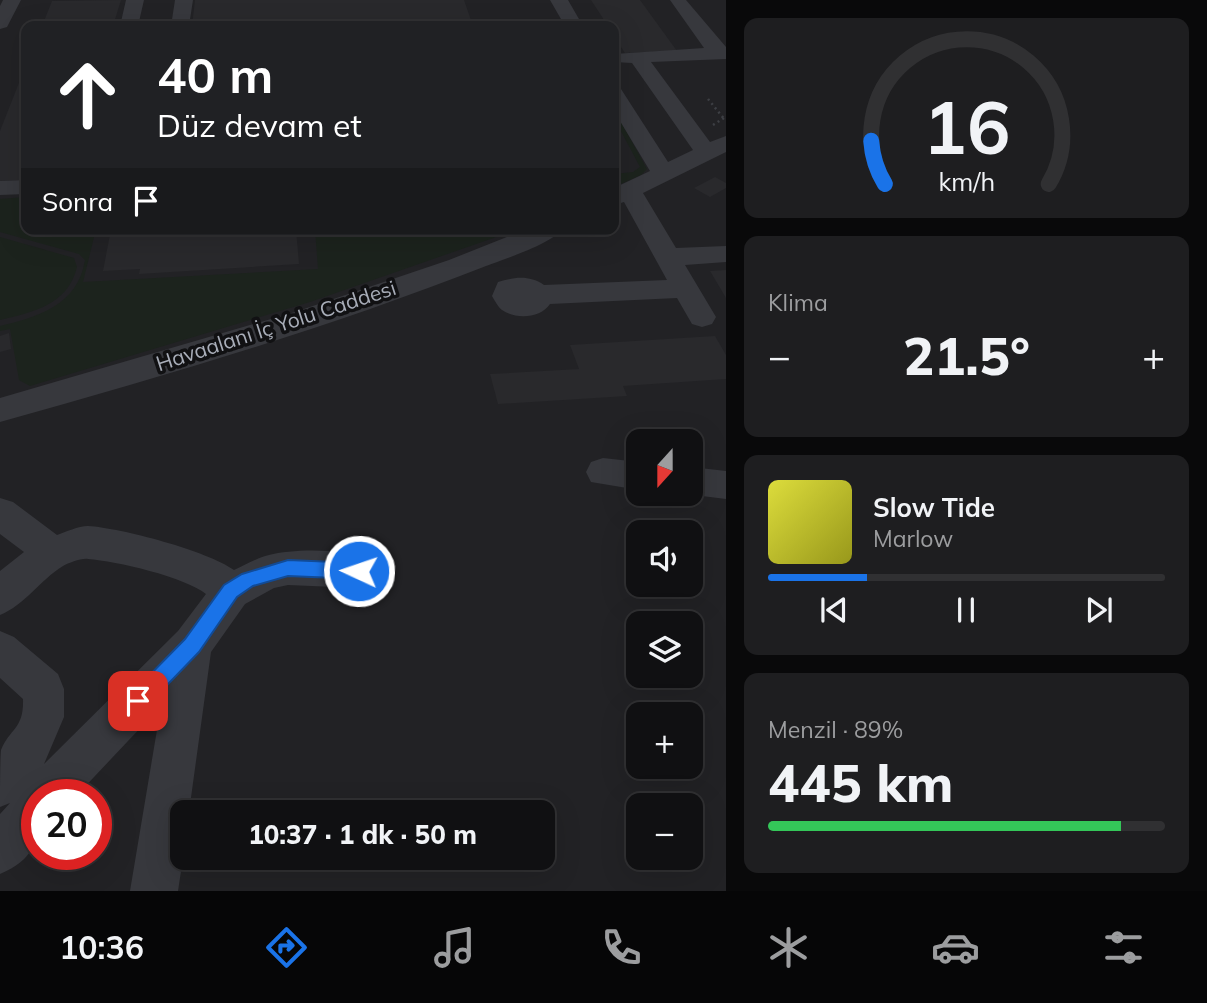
<!DOCTYPE html>
<html lang="tr">
<meta charset="utf-8">
<style>
body{margin:0;font-family:Mulish,sans-serif;background:#1e1e20;color:#f1f3f6;height:100vh;display:flex;flex-direction:column;font-size:26px;white-space:nowrap}
*{box-sizing:border-box;margin:0}
p{font-size:23px;color:#9c9d9f}
.icon{flex:none;width:38px;height:38px;fill:none;stroke:currentColor;stroke-width:2;stroke-linecap:round;stroke-linejoin:round}
.map{position:relative;flex:1;overflow:hidden}
.sheet{display:flex;flex-direction:column;gap:18px;padding:18px;background:#09090a;width:481px}
.sheet>*{flex:none}
.top-card{position:absolute;left:21px;top:21px;width:598px;height:214px;border-radius:14px;box-shadow:0 7px 28px #0002,0 0 0 2px #303032;background:#202124;color:#fff;overflow:hidden}
.needle{width:46px;rotate:201deg}
.buttons{position:absolute;left:626px;top:429px;display:grid;gap:14px}
.buttons a{display:grid;place-items:center;width:77px;height:77px;border-radius:14px;background:#101012;box-shadow:0 7px 28px #0002,0 0 0 2px #303032;font-size:35px}
.speed{position:absolute;left:21px;top:779px;display:flex;gap:14px;font-size:35px;font-weight:700;text-align:center}
.speed>*{display:grid;place-content:center;width:91px;height:91px;border-radius:50%;background:#101012;box-shadow:0 7px 28px #0002,0 0 0 2px #303032;line-height:1}
.speed .limit{border:10px solid #d22;background:#fff;color:#111}
.pin{position:absolute;display:grid;place-items:center;width:60px;height:60px;color:#fff;margin:-30px;border-radius:14px;box-shadow:0 4px 10px #0006}
.me{position:absolute;width:77px;margin:-38px;rotate:273deg;stroke-linejoin:round;filter:drop-shadow(0 0 5px #0008)}
.turn{display:flex;align-items:center;gap:24px;height:147px;padding:0 21px;font-size:32px}
.turn .icon{width:91px;height:91px;stroke-width:2.5}
.turn b{display:block;font-size:49px;line-height:60px}
.then{display:flex;align-items:center;height:66px;padding:0 21px;background:#0003;gap:14px;font-size:26px}
.big{font-size:52px;font-weight:800;line-height:1.1}
.sheet .tile{flex:1;display:flex;flex-direction:column;justify-content:center;gap:10px;min-width:0;padding:0 24px;border-radius:14px;background:#1e1e20}
.sheet .dial{align-items:center;gap:0}
.dial svg{height:182px;overflow:visible;fill:none;stroke:#303032;stroke-width:7;stroke-linecap:round;text-anchor:middle}
.dial text{fill:#f1f3f6;stroke:none}
.song{display:flex;align-items:center;gap:21px}
.cover{width:84px;height:84px;border-radius:10px;background:linear-gradient(135deg,hsl(60 70% 55%),hsl(60 70% 35%))}
.played{height:7px;border-radius:4px;background:linear-gradient(90deg,#1a73e8 25%,#303032 25%)}
.keys{display:flex;justify-content:space-around;direction:ltr}
.heat{display:flex;justify-content:space-between;align-items:center;font-size:38px;direction:ltr}
.charge{height:10px;border-radius:5px;background:linear-gradient(90deg,#34c759 89%,#303032 0)}
.trip{position:absolute;left:170px;top:800px;width:385px;height:70px;border-radius:14px;background:#101012;box-shadow:0 7px 28px #0002,0 0 0 2px #303032;font-weight:800;line-height:70px;text-align:center}
.tab-bar{display:flex;height:112px;justify-content:space-around;align-items:center;background:#060607;color:#9c9d9f}
.tab-bar .icon{width:49px;height:49px}
.tab-bar .on{color:#1a73e8}
.tab-bar b{font-size:32px;color:#f1f3f6}
main{display:flex;flex:1;min-height:0}
.map>svg:first-child{display:block}
.built{fill:#222225;fill-rule:evenodd}
.green{fill:#1c231d}
.building{fill:#29292c}
.lines{fill:none;stroke-linecap:round;stroke-linejoin:round}
.path{stroke:#3d3f44;stroke-width:2.5;stroke-dasharray:2 3.5;stroke-linecap:butt}
.minor{fill:#37383d;fill-rule:evenodd}
.route{fill:#1a73e8;stroke:#114b97;stroke-width:2}
.labels{text-anchor:middle;stroke-width:7;stroke-linejoin:round;paint-order:stroke}
.street-label{font-size:21px;fill:#a8adb8;stroke:#111113}
</style>
<main>
<div class="map">
<svg width="726" height="891" viewBox="0 0 726 891">
<rect width="100%" height="100%" fill="#161618"/>
<path class="built" d="M0,0H726V891H0ZM26,26H614V229H26ZM639,441H691V494H639ZM639,532H691V584H639ZM639,623H691V676H639ZM639,714H691V766H639ZM37,794H96V854H37ZM639,805H691V858H639ZM182,812H542V858H182Z"/>
<path class="green" d="M614,109L647,169L641,175L614,187V174L633,172L640,167L614,118Z
M26,197V229H96L83,282L318,269L315,229H519L310,302L30,386L19,380L10,329L0,331V326C38,317 78,305 85,260L79,254L0,232V199Z
M0,237L74,258L77,267C68,305 33,312 0,320Z"/>
<path class="building" d="M121,0L113,26H42L52,1Z
M195,0H464L473,26H192Z
M591,0H640L677,51L625,53L614,36V26H608Z
M26,65V180L0,181V131Z
M715,177L726,183V188L710,197L694,188Z
M111,229H296L299,264L139,274L140,269L103,271Z
M726,270V298L710,271Z
M9,333L11,349L0,352V336Z
M715,336L726,355V379L623,386L627,396L498,404L490,374L579,369L570,345Z"/>
<g class="lines">
<path class="path" d="M708,99L725,120
M713,125L724,118"/>
<path class="minor" d="M3,0H21L7,27L0,29V6Z
M126,0H144L138,26H120Z
M175,0H193L189,26H171Z
M550,0H568L583,26H565Z
M670,0H686L726,47V59L651,62L710,142L726,136V152L643,193L676,248L726,246V262L685,265L716,317L712,324L702,327L692,324L677,298L550,304C541,318 516,320 502,310C498,307 495,301 492,296L498,282C515,277 529,275 544,285L667,280L624,202L614,205V188L650,171L614,111V87L621,89L668,162L693,150L632,63L614,62V54L704,48Z
M26,180V194L0,195V181Z
M527,229H562C552,244 504,259 486,266C328,328 163,377 0,422V398L295,312L449,260Z
M603,458L639,462V490L591,482L586,472L591,462Z
M691,467L726,471V499L686,494H691Z
M0,498L13,502L57,535C66,532 78,526 88,526C121,528 208,551 234,570C245,565 257,558 269,555C295,548 347,549 372,559L378,571L372,583L359,588L288,585L274,588L245,604L211,652L189,812H182L183,858L178,891H130L161,706L78,794H37C37,834 42,856 0,874V814L10,803L0,807C0,794 0,760 1,750C10,728 24,729 23,699L0,678V631L14,637L58,674L64,689V717L44,764L178,631L206,594C185,577 116,561 88,559C81,558 69,563 63,566C40,580 25,605 0,615V571L24,552L0,534Z"/>
</g>
<path class="route" d="M288,560L359,563L365,565L368,571L365,577L359,579L288,576L253,586L237,597L199,652L145,708L138,711L131,708L128,701L131,694L185,639L224,585L242,574Z"/>
<g class="labels">
<g class="street-label">
<text transform="translate(276 326) rotate(-18)" y="7">Havaalanı İç Yolu Caddesi</text>
</g>
</g>
</svg>
<div class="buttons">
<a><svg class="needle" viewBox="-14 -14 28 28"><path d="M0-13l5 13h-10z" fill="#e53935"/><path d="M0 13l5-13h-10z" fill="#9c9d9f"/></svg></a>
<a><svg class="icon" aria-label="sound" viewBox="0 0 24 24"><path d="M4 9h4l5-4v14l-5-4H4zM17 9q2 3 0 6"/></svg></a>
<a><svg class="icon" aria-label="layers" viewBox="0 0 24 24"><path d="M12 4l9 5-9 5-9-5zM3 14l9 5 9-5"/></svg></a>
<a>+</a>
<a>−</a>
</div>
<div class="speed"><div class="limit">20</div></div>
<div class="pin" style="left:138px;top:701px;background:#d93025"><svg class="icon" aria-label="arrive" viewBox="0 0 24 24"><path d="M6 21V4h12l-3 4 3 4H6"/></svg></div>
<svg class="me" style="left:359px;top:571px" viewBox="-20 -20 40 40"><circle r="17" fill="#1a73e8" stroke="#fff" stroke-width="3"/><path d="M0-11L8 9 0 5-8 9z" fill="#fff"/></svg>
<div class="trip">10:37 · 1 dk · 50 m</div>
<div class="top-card">
<div class="turn"><svg class="icon" aria-label="ahead" viewBox="0 0 24 24"><path d="M12 20V5M6 11l6-6 6 6"/></svg><div><b>40 m</b>Düz devam et</div></div>
<div class="then">Sonra<svg class="icon" aria-label="arrive" viewBox="0 0 24 24"><path d="M6 21V4h12l-3 4 3 4H6"/></svg></div>
</div>
</div>
<section class="sheet">
<div class="tile dial"><svg viewBox="0 0 100 80">
<path d="M14 69A42 42 0 1 1 86 69"/>
<path d="M14 69A42 42 0 0 1 8 50" stroke="#1a73e8"/>
<text x="50" y="56" font-size="32" font-weight="700">16</text>
<text x="50" y="72" font-size="11">km/h</text>
</svg></div>
<div class="tile"><p>Klima</p>
<div class="heat"><a>−</a><b class="big">21.5°</b><a>+</a></div>
</div>
<div class="tile">
<div class="song"><i class="cover"></i><div><b>Slow Tide</b><p>Marlow</p></div></div>
<div class="played"></div>
<div class="keys"><svg class="icon" aria-label="previous" viewBox="0 0 24 24"><path d="M18 5L8 12l10 7zM5 5v14"/></svg><svg class="icon" aria-label="pause" viewBox="0 0 24 24"><path d="M8 5v14M16 5v14"/></svg><svg class="icon" aria-label="next" viewBox="0 0 24 24"><path d="M6 5l10 7-10 7zM19 5v14"/></svg></div>
</div>
<div class="tile"><p>Menzil · 89%</p><b class="big">445 km</b><div class="charge"></div></div>
</section>
</main>
<nav class="tab-bar">
<b>10:36</b>
<svg class="icon on" aria-label="directions" viewBox="0 0 24 24"><path d="M12 3l9 9-9 9-9-9zM9 14v-3h6M13 9l2 2-2 2"/></svg>
<svg class="icon" aria-label="music" viewBox="0 0 24 24"><path d="M9 18V5l10-2v13"/><circle cx="6" cy="18" r="3"/><circle cx="16" cy="16" r="3"/></svg>
<svg class="icon" aria-label="phone" viewBox="0 0 24 24"><path d="M5 4h4l2 5-3 2q2 4 5 5l2-3 5 2v4C11 20 4 13 5 4z"/></svg>
<svg class="icon" aria-label="climate" viewBox="0 0 24 24"><path d="M12 3v18M4 7l16 10M4 17L20 7"/></svg>
<svg class="icon" aria-label="car" viewBox="0 0 24 24"><path d="M5 17H2v-5l4-1 3-4h7l3 4 3 1v5h-3M9 17h6M6 11h13"/><circle cx="7" cy="17" r="2"/><circle cx="17" cy="17" r="2"/></svg>
<svg class="icon" aria-label="filters" viewBox="0 0 24 24"><path d="M4 7h16M4 17h16"/><circle cx="9" cy="7" r="2"/><circle cx="15" cy="17" r="2"/></svg>
</nav>
